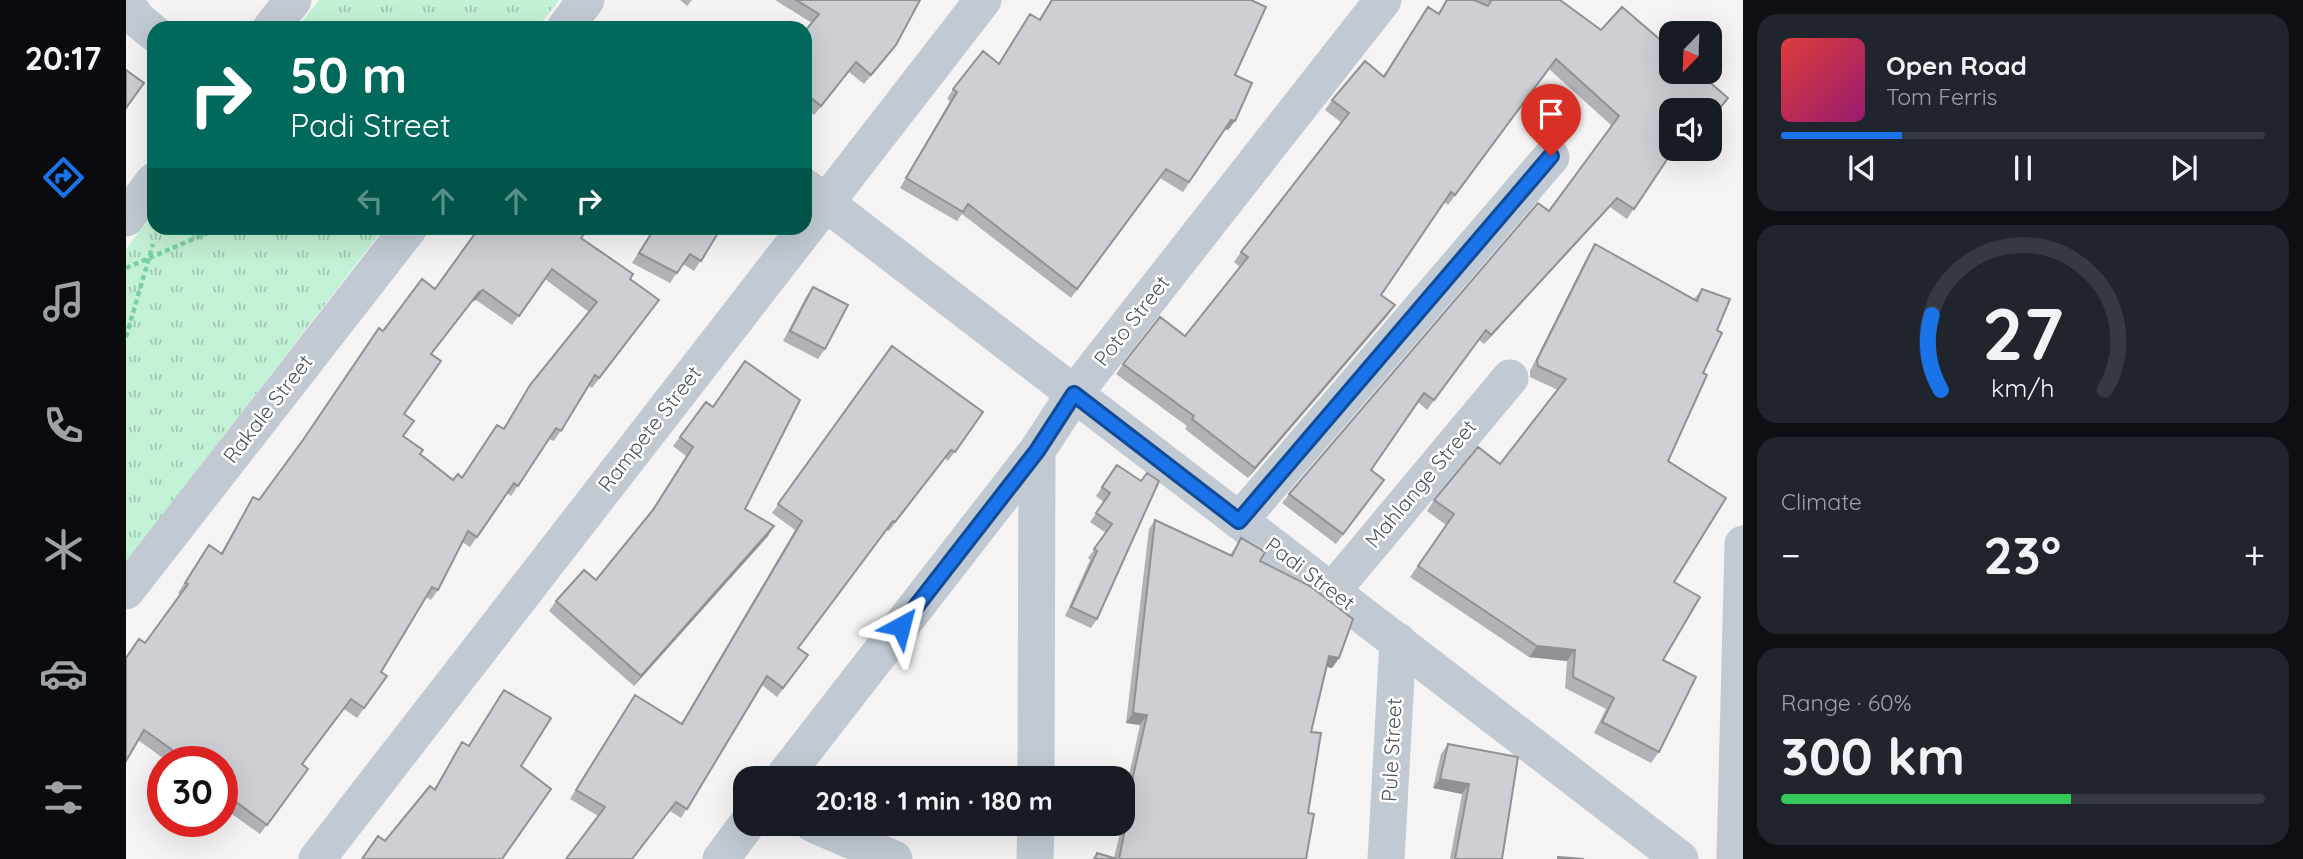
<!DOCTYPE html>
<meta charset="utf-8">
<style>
body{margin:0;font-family:Quicksand,sans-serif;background:#20242c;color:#f1f3f6;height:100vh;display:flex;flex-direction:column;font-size:26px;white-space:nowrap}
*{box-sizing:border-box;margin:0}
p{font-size:23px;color:#9ea1a6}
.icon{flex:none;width:38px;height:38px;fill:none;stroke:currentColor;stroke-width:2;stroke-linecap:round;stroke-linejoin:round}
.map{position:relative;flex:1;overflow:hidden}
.drawer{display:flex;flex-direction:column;gap:14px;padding:14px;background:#0d0f14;width:560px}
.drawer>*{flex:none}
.top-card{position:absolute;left:21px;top:21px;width:665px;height:214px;border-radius:21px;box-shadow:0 7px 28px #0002;background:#00695c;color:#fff;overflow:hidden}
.needle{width:46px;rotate:203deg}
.fabs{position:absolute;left:1533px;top:21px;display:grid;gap:14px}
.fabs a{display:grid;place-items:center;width:63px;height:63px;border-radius:14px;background:#171b24;box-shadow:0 7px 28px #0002;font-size:35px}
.speed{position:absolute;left:21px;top:746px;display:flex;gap:14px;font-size:35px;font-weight:700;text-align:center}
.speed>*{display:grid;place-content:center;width:91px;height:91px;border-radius:50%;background:#171b24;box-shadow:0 7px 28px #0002;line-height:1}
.speed .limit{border:10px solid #d22;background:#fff;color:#111}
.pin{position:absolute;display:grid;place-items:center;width:60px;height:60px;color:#fff;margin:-72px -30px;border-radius:50% 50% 50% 0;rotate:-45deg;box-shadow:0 0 7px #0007}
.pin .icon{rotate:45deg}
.me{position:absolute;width:77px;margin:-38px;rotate:38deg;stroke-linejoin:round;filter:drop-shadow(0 0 5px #0008)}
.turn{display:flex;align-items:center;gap:24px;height:147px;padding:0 28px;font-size:32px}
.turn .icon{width:91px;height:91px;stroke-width:2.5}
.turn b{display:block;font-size:49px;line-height:60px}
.lanes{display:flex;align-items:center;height:66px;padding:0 28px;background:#0003;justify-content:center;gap:35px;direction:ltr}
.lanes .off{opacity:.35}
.big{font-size:52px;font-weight:700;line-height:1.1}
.drawer .card{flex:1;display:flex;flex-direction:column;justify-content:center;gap:10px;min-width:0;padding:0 24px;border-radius:21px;background:#20242c}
.drawer .dial{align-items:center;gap:0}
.dial svg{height:182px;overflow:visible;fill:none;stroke:#363941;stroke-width:7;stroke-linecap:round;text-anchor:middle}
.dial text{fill:#f1f3f6;stroke:none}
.song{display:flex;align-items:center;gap:21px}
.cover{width:84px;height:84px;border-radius:10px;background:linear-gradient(135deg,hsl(0 70% 55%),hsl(320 70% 35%))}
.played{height:7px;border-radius:4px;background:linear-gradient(90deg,#1a73e8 25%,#363941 25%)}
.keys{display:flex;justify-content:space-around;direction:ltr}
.heat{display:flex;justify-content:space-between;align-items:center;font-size:38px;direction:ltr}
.charge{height:10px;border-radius:5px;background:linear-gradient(90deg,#34c759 60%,#363941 0)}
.trip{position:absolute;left:607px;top:766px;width:402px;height:70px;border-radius:21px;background:#171b24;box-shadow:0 7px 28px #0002;font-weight:700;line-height:70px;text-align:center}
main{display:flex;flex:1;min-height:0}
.menu{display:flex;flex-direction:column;width:126px;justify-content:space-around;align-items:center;background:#090b0e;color:#9ea1a6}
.menu .icon{width:49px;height:49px}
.menu .current{color:#1a73e8}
.menu b{font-size:32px;color:#f1f3f6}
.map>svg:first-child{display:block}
.park{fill:url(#park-tufts)}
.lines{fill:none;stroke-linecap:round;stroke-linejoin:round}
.path{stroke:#7ad0a6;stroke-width:4.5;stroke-dasharray:5 3.5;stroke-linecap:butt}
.minor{stroke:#c1cad2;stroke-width:37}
.wall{fill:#b0b2b7;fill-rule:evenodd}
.shaded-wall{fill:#909195}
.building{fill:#cdcfd5;stroke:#909195;stroke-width:2;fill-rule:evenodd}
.route-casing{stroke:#114b97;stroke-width:18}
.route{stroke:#1a73e8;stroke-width:12}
.labels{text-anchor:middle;stroke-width:5;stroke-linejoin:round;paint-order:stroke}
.street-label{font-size:21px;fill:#4a5661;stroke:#fff}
</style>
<main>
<nav class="menu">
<b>20:17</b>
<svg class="icon current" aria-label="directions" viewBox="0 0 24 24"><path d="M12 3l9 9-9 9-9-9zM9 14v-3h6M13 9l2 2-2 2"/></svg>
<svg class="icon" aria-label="music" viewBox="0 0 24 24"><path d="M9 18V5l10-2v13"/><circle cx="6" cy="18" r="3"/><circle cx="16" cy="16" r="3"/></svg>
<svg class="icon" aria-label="phone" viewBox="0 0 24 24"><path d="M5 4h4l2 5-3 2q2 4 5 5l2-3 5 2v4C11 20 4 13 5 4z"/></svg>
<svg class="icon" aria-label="climate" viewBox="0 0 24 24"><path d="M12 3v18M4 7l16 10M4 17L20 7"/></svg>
<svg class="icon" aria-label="car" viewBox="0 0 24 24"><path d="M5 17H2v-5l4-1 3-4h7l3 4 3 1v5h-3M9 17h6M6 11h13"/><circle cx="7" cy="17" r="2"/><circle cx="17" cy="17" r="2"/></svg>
<svg class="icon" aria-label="filters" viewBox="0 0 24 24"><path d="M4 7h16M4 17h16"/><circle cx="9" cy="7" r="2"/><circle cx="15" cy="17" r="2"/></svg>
</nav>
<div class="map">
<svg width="1617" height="859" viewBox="0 0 1617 859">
<defs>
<pattern id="park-tufts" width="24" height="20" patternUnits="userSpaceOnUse" patternTransform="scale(1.75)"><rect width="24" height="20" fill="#c3f1d5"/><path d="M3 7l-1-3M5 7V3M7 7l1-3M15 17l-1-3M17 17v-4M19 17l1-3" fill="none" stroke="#a0c6b0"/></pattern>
</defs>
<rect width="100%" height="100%" fill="#f5f3f3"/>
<path class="park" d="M193,0H433L412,28H171Z
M28,213V228H258L0,562V249Z"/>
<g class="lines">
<path class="path" d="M0,268L93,228
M0,337L27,244"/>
<path class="minor" d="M0,3L11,19L28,33
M145,28L167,0
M439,28L460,0
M679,187L1554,859
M0,218L28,181
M1113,521L1425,157
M1207,590L1384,378
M0,591L283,228
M656,779L911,451L948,394L1257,0
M910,779L911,451
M687,824L768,859
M191,859L857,0
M595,859L621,824
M909,859L910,824
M1260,859L1272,641
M1609,859L1617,544"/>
</g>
<path class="wall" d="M554,0H566L561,6Z
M649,0H794L770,45L738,84L723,72L688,115L679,108V31L686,23Z
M925,0H1125L1109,75L1102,130L1099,129L1057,192L1034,178L945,298L836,214L831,221L774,188L824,101L821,99L827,89L873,63L904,14L913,19Z
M1320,0H1434L1475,30L1595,108L1584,121V110H1545L1548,149L1501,219L1484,207L1358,344L1353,340L1301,410L1292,402L1245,470L1258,480L1210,544L1156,503L1163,494L1423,211L1486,126L1423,69L1322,205L1318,202L1255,295L1262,315L1122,478L1059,429L1061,426L990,374L997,364L1059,336L1114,267L1108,262L1115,252L1216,123L1199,110L1206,100L1257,76L1302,7L1312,14Z
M519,228H595L568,271L557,264L544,283L506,263L525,232Z
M455,238L504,279L526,310L466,388L463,386L428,441L423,439L385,496L381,493L344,547L336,542L312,590L305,600L300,597L255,672L261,676L231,718L218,709L176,764L182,769L134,834L103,812L96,761H41L12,740L19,643L54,594L52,593L76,555L95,553L121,507L127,497L133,500L257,331L309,289ZM419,279L463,312L404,385L377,429L336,477L327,480L294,454L277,436L278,414L305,354L346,302L350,300L386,325Z
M1469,244L1568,299L1576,289L1591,330L1577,373L1542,461L1548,582L1537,660L1533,752L1525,763L1468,733L1480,709L1439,688L1441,661L1403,657L1284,577L1320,525L1301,511L1308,500L1374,464L1432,390L1404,377V371L1462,255Z
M687,287L699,349L692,359L657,341L680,297Z
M766,346L857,412L822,461L819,458L763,531L761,530L672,648L682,655L651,697L636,685L555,818L544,811L472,816L444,799L509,695L555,724L669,530L646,513Z
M580,402L619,509L642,536L508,686L423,611L430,601L470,580L524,513L560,456L547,446Z
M985,473L1015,481L971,619L965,628L939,616L964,560L962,558L980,533L964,522L978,502L970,496Z
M1029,520L1104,555L1115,538L1213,658L1206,668L1201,667L1185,732L1180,859H966L971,853L988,858L996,824H998V815L1002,795L999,794L1014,725L1000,723L1023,529Z
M378,690L425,718L259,841L308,789L336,742L343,746Z
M1322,744L1392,757L1376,859H1324L1336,794L1307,788L1315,754Z
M71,821H96L87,833Z"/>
<path class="shaded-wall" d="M730,62L723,72L688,115L695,106Z
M1105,120L1109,121L1102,130L1099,129Z
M1491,198L1484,207L1358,344L1365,335Z
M357,290L350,300L346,302L298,364L353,292Z
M1269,305L1262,315L1122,478L1129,468Z
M648,526L642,536L508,686L515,676Z
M1411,646L1449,650L1441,661L1403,657Z
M1203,656L1213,658L1206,668L1196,666Z
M1007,713L1021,715L1014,725L1000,723Z
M1314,779L1343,784L1336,794L1307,788Z
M1005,785H1008L1002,795L999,794Z"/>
<path class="building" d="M670,0H794L770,45L745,75L730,62L695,106L679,93V31L693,14Z
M926,0H1125L1140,7L1109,75L1126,83L1109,121L1105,120L1063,182L1040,169L951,289L842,204L837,212L780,178L831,92L827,89L857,51L873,64L904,14L914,20Z
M1321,0H1348L1362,6L1365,1L1364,0H1434L1475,30L1496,7L1545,49V72H1572L1602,98L1584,120V110H1545V149H1548L1508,209L1491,198L1365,335L1360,330L1308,400L1298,393L1245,470L1258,480L1217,534L1163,494L1412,203L1423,211L1493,116L1430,59L1329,195L1325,192L1255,295L1269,305L1129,468L1066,419L1068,416L997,364L1034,317L1059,336L1122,257L1115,252L1223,113L1206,100L1239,61L1258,77L1302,7L1313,14Z
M0,70L18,83L0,108Z
M353,228H463L455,238L507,274L504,279L533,300L473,378L469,375L435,431L430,428L392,486L388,483L351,537L342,531L312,590L306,587L255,672L261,676L238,708L225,699L176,764L182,769L141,825L110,802L96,820V761H62L18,730L0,761V658L13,639L19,643L62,584L59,583L83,545L96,554L127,497L133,500L177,440L253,328L257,331L296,279L309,289ZM426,269L471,302L404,385L378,429L371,425L336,478L332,474L327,480L294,454L297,450L277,436L288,421L278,414L315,361L305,354L353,292L357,290L393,316Z
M529,228H595L575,261L564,254L551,273L513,253Z
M1469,244L1571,301L1576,289L1604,299L1591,330L1596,333L1577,373L1581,375L1542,461L1600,498L1548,582L1574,597L1537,660L1570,677L1533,752L1476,722L1488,698L1447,677L1449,650L1411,646L1292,566L1328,514L1308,500L1352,447L1374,464L1440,379L1412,366L1411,360Z
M687,287L722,305L699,349L664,331Z
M766,346L857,412L829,452L825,450L769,522L767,521L672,648L682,655L657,688L641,676L561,809L550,802L506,859H440L479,807L450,790L509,695L556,724L676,521L652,504Z
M619,361L674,400L619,509L648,526L515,676L430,601L458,570L470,580L527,510L567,447L554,437L580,402L587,407Z
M991,465L1015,481L1021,473L1033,481L971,619L945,607L971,551L968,549L986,524L970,513L984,493L976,487Z
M1029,520L1106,556L1115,538L1139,552L1134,561L1184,586L1227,619L1213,658L1203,656L1185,732L1195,733L1182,813L1188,814L1180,859H993L1008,785H1005L1021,715L1007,713Z
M378,690L425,718L395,766L425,789L376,859H236L252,836L259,841L304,786L309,790L336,742L343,746Z
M1322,744L1392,757L1376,859H1329L1343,784L1314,779Z
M971,853L991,859H969Z
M1432,857L1458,859H1432Z"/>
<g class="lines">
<g class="route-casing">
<path id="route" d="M775,626L911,451L948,394L1113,521L1425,156"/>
</g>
<use href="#route" class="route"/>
</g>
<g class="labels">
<g class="street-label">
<text transform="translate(1006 321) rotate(-52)" y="7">Poto Street</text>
<text transform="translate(142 409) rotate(-52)" y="7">Rakale Street</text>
<text transform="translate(524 429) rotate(-52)" y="7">Rampete Street</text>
<text transform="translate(1295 484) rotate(-50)" y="7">Mahlange Street</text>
<text transform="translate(1184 574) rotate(37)" y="7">Padi Street</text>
<text transform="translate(1266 750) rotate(-87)" y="7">Pule Street</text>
</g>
</g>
</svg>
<div class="fabs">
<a><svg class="needle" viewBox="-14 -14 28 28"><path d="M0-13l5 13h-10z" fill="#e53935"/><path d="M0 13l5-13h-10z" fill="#9ea1a6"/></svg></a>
<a><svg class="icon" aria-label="sound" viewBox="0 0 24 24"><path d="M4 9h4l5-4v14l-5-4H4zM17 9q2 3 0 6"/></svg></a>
</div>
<div class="speed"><div class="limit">30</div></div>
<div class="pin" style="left:1425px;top:156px;background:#d93025"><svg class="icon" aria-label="arrive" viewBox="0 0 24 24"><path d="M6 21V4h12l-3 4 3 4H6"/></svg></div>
<svg class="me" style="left:775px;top:626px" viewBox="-20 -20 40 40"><path d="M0-17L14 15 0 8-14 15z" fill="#1a73e8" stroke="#fff" stroke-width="4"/></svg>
<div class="trip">20:18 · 1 min · 180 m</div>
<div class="top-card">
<div class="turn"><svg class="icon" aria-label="right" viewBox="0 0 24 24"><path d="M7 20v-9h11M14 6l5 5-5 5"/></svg><div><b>50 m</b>Padi Street</div></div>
<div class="lanes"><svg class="icon off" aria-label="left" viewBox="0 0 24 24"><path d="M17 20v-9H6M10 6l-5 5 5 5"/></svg><svg class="icon off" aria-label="ahead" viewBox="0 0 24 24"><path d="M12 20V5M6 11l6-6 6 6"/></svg><svg class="icon off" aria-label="ahead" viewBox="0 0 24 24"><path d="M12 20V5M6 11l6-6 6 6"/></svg><svg class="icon" aria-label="right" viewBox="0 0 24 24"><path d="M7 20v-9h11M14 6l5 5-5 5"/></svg></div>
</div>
</div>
<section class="drawer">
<div class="card">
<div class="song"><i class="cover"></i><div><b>Open Road</b><p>Tom Ferris</p></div></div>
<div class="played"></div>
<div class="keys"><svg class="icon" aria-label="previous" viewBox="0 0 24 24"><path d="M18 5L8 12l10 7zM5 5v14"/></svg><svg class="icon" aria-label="pause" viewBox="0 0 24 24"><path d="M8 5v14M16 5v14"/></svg><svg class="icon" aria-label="next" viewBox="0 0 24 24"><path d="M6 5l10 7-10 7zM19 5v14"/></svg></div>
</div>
<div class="card dial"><svg viewBox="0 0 100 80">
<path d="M14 69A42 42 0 1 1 86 69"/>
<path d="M14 69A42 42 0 0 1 10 36" stroke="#1a73e8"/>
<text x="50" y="56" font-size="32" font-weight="700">27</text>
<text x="50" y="72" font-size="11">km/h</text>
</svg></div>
<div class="card"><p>Climate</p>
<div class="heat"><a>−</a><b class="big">23°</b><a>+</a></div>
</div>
<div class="card"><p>Range · 60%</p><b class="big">300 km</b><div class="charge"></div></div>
</section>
</main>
